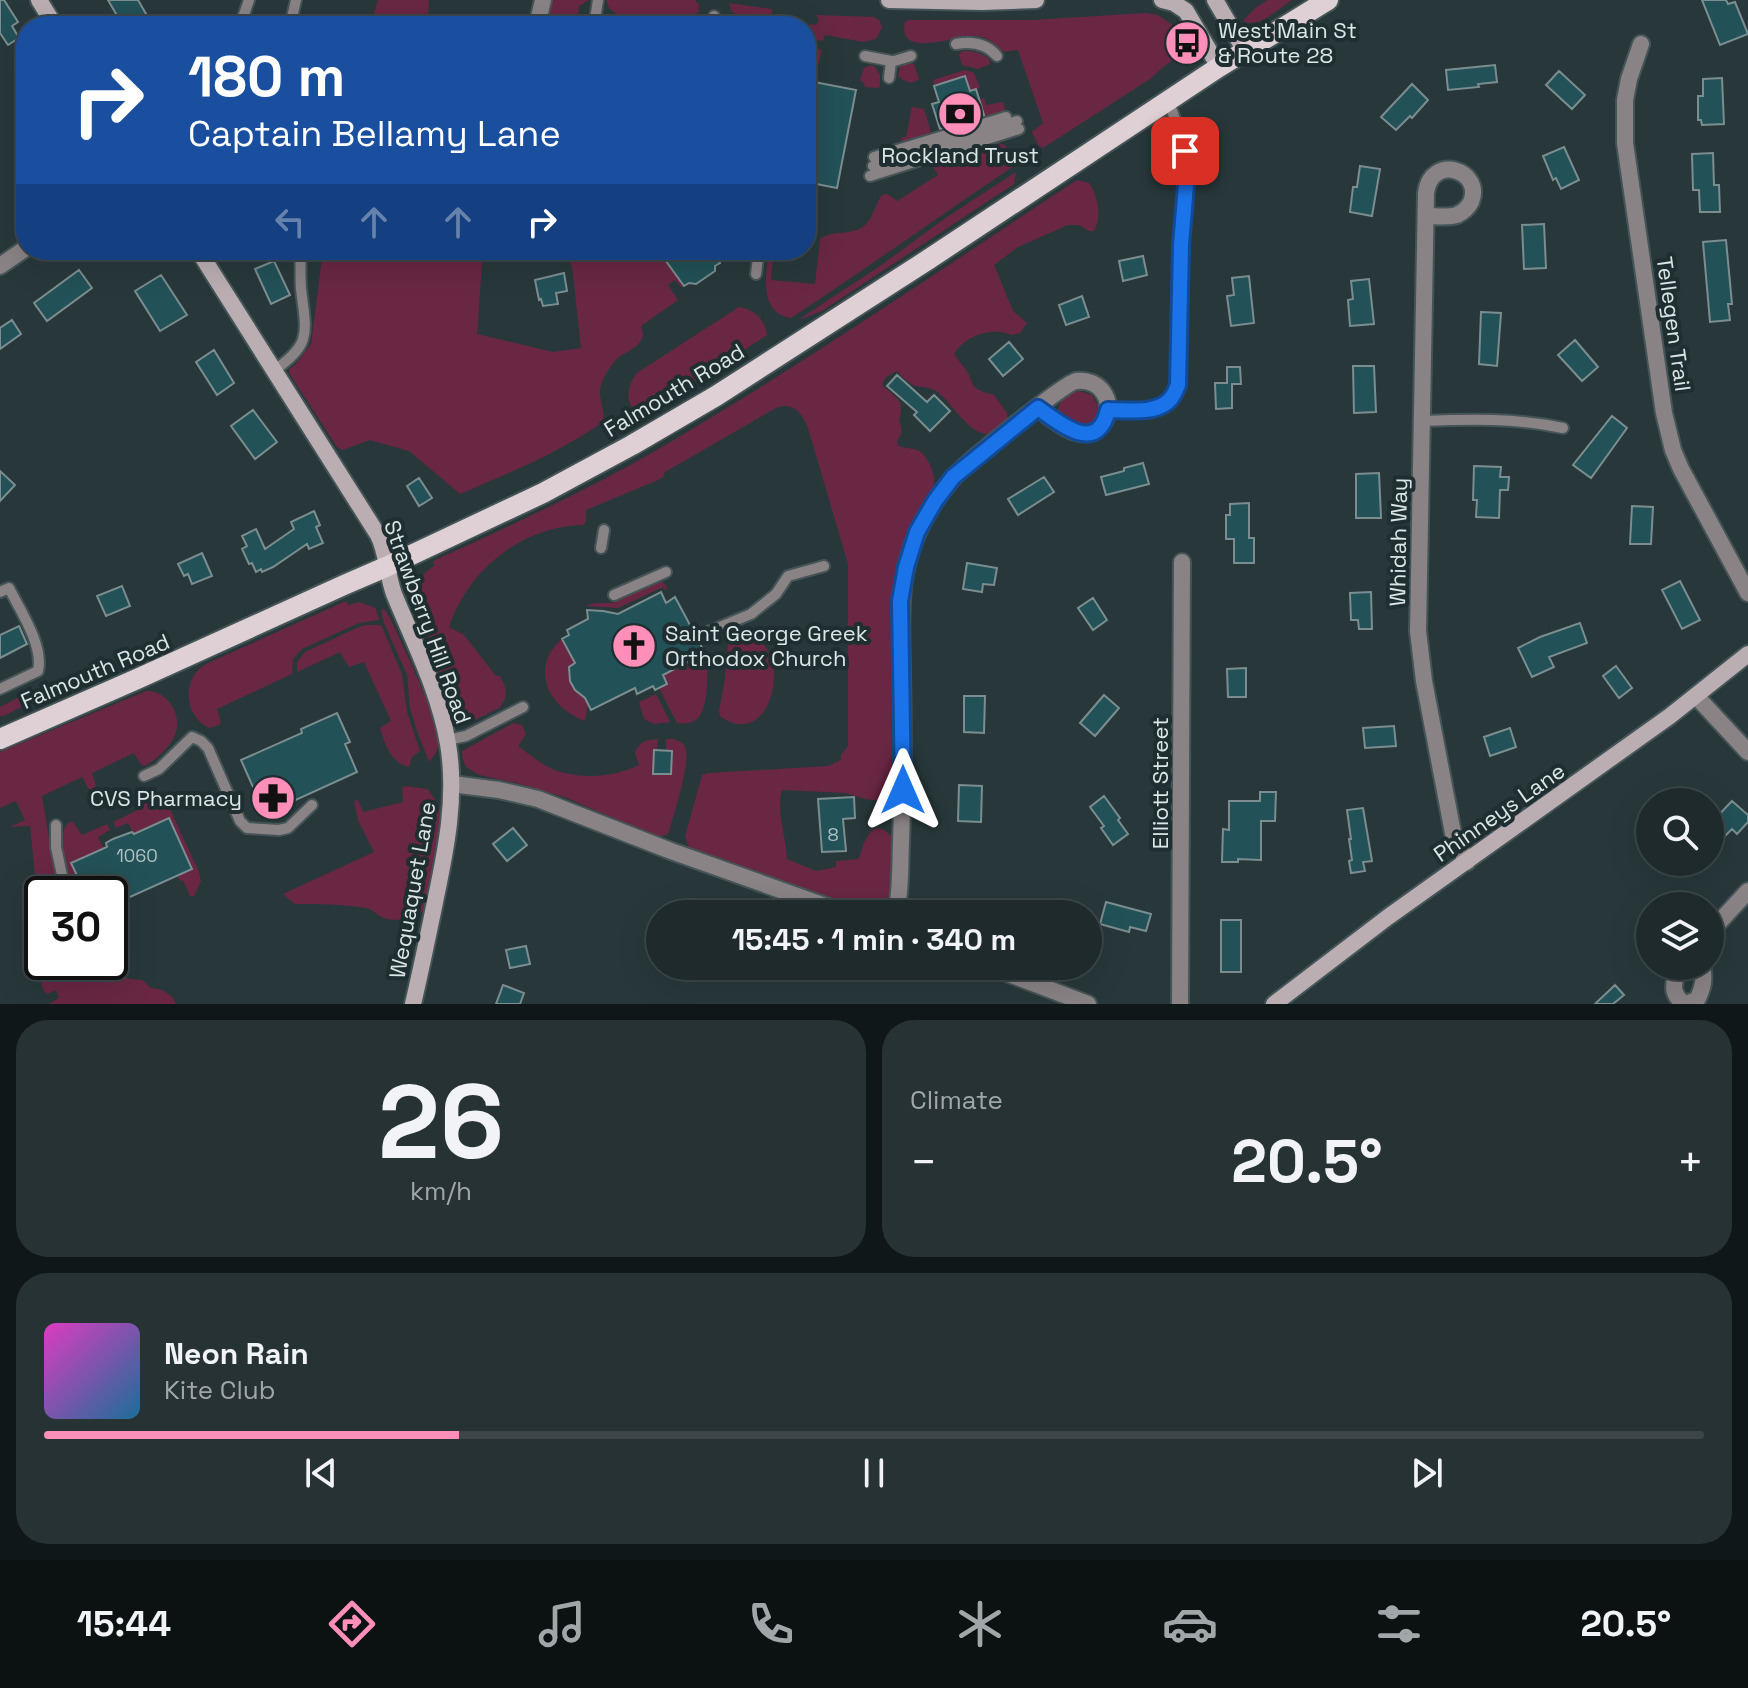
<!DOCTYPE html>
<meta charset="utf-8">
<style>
body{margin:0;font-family:"Space Grotesk",sans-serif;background:#263234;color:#f1f3f6;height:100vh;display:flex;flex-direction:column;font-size:30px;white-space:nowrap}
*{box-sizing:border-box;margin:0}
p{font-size:26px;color:#a1a7a9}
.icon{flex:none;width:44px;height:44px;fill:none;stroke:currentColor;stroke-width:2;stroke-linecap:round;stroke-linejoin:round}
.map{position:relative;height:1004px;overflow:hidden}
.side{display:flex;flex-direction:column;gap:16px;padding:16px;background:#101718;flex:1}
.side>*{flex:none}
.hud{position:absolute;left:16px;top:16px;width:800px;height:244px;border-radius:32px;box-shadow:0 8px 32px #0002,0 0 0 2px #3c4648;background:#1a4fa0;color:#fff;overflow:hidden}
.buttons{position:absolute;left:1636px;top:788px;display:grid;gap:16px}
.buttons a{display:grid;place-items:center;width:88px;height:88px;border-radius:50%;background:#1e2a2c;box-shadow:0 8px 32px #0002,0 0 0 2px #3c4648;font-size:40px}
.speed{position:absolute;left:24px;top:876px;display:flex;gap:16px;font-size:40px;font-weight:700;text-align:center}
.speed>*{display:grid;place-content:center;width:104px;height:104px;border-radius:50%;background:#1e2a2c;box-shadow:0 8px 32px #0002,0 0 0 2px #3c4648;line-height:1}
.speed .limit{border:4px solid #111;border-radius:12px;background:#fff;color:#111}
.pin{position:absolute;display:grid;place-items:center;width:68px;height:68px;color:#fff;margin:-34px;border-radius:16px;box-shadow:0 4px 12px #0006}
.me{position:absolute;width:88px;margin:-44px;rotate:0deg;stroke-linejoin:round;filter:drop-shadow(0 0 6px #0008)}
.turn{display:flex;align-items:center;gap:28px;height:168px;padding:0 40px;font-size:36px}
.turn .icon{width:104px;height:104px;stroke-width:2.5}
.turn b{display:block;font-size:56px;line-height:68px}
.lanes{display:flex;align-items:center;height:76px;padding:0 40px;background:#0003;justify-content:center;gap:40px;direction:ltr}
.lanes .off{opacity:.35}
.big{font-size:60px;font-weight:700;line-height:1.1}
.side .card{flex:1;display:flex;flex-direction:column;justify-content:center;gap:12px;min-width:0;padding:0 28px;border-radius:32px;background:#263234}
.side .dial{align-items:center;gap:0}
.dial b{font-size:104px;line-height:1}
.song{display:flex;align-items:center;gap:24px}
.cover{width:96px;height:96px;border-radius:12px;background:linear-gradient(135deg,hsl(310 70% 55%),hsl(200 70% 35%))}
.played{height:8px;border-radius:4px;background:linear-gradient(90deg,#ff8eb9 25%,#3c4648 25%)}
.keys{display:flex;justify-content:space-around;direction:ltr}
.heat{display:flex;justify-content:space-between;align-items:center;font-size:44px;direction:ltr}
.side .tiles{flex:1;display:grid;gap:16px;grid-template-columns:1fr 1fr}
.card:last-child{grid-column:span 2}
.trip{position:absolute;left:646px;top:900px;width:456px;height:80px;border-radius:40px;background:#1e2a2c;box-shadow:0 8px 32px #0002,0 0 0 2px #3c4648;font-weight:700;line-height:80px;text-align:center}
.tab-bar{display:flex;height:128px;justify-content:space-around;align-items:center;background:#0c1112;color:#a1a7a9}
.tab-bar .icon{width:56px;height:56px}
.tab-bar .on{color:#ff8eb9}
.tab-bar b{font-size:36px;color:#f1f3f6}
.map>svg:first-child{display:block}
.green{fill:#692743}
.building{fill:#225157;stroke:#7b8d8f;stroke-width:2}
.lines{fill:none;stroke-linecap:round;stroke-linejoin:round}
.lane-casing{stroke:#455456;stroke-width:14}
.street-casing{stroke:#455456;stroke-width:20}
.secondary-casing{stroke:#455456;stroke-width:20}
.primary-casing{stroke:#455456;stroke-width:24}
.lane{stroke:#8a8385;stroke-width:10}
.street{stroke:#8a8385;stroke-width:16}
.secondary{stroke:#baaeb2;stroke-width:16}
.primary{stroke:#dfd0d5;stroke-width:20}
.route-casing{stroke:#114b97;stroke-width:20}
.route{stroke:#1a73e8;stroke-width:14}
.labels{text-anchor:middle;stroke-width:8;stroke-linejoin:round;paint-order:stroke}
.number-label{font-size:18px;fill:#aec1c3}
.poi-label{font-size:22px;fill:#dce6e7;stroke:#1f2e30;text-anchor:start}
.street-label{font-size:22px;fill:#dce6e7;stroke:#1f2e30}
</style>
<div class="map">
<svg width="1748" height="1004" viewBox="0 0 1748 1004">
<rect width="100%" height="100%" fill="#28383a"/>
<path class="green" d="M378,0H429L428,26H370Z
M548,0H589L579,6L577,26H543Z
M606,0H695L699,5V11L693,17L671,26H633L609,8Z
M1268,0H1292C1278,9 1259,29 1243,21L1255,8Z
M729,3L772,9V13C761,22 744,18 732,12Z
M1145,13L1158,15L1171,24L1180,37L1184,50L1183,54L1167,64L1150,79L1043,148L1038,145L1032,132L1043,123L1018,50L1003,52C995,44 988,37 976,36C957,34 897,61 905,22L908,20H1033Z
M816,15L874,17L880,21L882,28L876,39L863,42L825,35L823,41L817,40L815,48L822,50L816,74L811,73L812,65L806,64V49L810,24L816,25L819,20Z
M963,51C973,51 981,52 989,59L990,64L978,69L962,65L959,54Z
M908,62L914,64L919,79L912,83L903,80L898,76L900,67Z
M871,65L875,67L880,75V86L878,88L865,87L864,83L860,80L864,68Z
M965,70L974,73L980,88L970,91L965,76L934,85L933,80Z
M984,98L986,105L1003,102L1005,109L1001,113L985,119L979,99Z
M912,107L924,109L932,136L900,145L902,137H906Z
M996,142L1006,146L1014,166C939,216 866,269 791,318C758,313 766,273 769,250H774L771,280L815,284L820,239C833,229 852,237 865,225C874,217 875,204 882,195L888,194L897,201L938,175L932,165L935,160Z
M1016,172L1014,184L822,311L798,320L883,264L944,219Z
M1077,180L1089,183C1098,196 1102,217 1094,231H1089L1079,225H1068L1018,247L994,265L1013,311L1027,323L1020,333L1011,335C993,326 964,336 954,354L968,373L974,387L983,392L994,395L1007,413L1008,421C980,455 960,412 940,394C933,387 925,388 916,386C909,384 902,376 896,371L885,378L882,385C897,399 905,399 899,421C903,430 902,434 897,441L898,446C906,449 916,447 922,453C928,459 935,473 934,482C934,495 918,515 912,527C902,551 895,576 892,601V800L888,802L865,799L846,793L782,790C776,811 786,837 787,859L816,871L836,867V861L859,859C864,842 872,814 892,837L891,906L882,914H868L689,847L685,837L702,775L709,773L828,766L841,760V755L848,746V564L808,428C802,413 793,401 776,408L665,472L663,477L658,480L586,510V522L583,525C522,526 468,570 449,627L464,635L496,676L499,675C507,686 509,698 499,708L471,722C461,720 456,712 448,706L432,647L413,601L415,581L419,582L426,572L434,566L433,561C510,526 588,490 662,447C804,364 940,270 1077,180Z
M323,250H483L477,334L553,352L581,348L572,266L563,250H673L663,257L683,285L681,287L675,280L668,285L678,300L641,326C642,330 644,334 642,338C639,348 625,352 618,358C611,365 604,375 601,385C597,398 606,410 603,422C559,453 509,473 460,494L409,451L370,440L342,450L337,447L289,373V369L295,365L311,344Z
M739,307C755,310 765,319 767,335L706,375L644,411C622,412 627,384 637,373Z
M1079,391L1092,395L1098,406L1096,418L1086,425C1075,424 1064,419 1058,410C1060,399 1068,393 1079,391Z
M662,582L667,586L666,591L663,587L618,608L586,606L594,603H613L648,586Z
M346,601L348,605L359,602L376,608L379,620L359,623L302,649L293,659L292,674L217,709L221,722L219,725L209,728C183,716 181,676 208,663Z
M384,609L391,620C402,645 441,722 438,745C438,751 433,757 429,762L417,731L410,708L407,675L384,623L381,610Z
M366,625H380L382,627L402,674L407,712L420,751L412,757L409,767C391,763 385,745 380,728L391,721L364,662L349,667L340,652L297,672V662L305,652L359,627Z
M745,634C797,644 773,755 720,716L719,711L725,678L728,643L734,637Z
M562,639L575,663L569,667L570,681L575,690L585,698L588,703L585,721C548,708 529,667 562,639Z
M705,653L707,654C708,669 709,709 697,719C691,724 684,724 677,723L659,688L667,684L663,675Z
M31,691L36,694L35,700L4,716H0V707Z
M146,691C166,690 182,713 176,732C171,747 158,758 145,766L141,765L134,753L92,773L96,786L92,790L88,788L82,777L42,796L58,894H42V915L38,898L26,900L23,898L25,895L37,893L30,826L10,827L25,820L16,801L0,808V752Z
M656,694L670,722L654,724L644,719L639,702Z
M513,723L522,725L526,734L518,746C528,753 538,762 550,768C577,780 613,778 639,765L635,753C640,741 646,740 658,739L654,774H670L671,751H666V739C673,739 679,739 684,745C693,758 673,817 668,834L658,837L564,797L516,783L479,775L466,767L462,757V751Z
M404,786L428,789L441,809L436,851L424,910C414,919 395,923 382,917C375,914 373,909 366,908C343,904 319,904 295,904L283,894L374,852L358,820L354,801L358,800L363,812L403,802L402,789Z
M147,787L158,791L164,796L199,872L201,881L194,896H190L183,880L180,881L177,875L134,834L128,823L116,828L113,822L144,807L138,792L140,789Z
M72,821L82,835L107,824L110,830L98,837L103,848L72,863L86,894H78C69,874 53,843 68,823Z
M51,962H73L80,974L94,963L101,962L104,969L110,966L115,975C121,976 126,978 131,979C142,981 142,977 150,988C161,988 172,993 176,1004H49L59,998L56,990L47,994L44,991L41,984L42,981L54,977Z"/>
<path class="building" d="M0,0H4L18,22L12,26L19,38L8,45L0,33Z
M108,0H138L153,26H123Z
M1702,0H1726L1728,4L1735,2L1748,34L1720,45Z
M1495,65L1497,82L1478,84L1479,87L1448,90L1446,70Z
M1559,71L1585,95L1572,109L1546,85Z
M965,76L970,91L976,89L984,115L940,129L932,104L939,102L934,86Z
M1722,78L1724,124L1702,125L1701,120H1698V96H1703V79Z
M809,81L856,90L837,188L806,182V109L809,94H807Z
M1412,84L1428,100L1412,118L1410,116L1396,130L1381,117Z
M1564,147L1579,180L1561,189L1556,178L1553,180L1543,156Z
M1713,153L1714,185H1719L1720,212H1700L1699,190H1693L1692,154Z
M1360,166L1380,169L1372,216L1350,212L1353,187H1357Z
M1544,224L1546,268L1524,269L1522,225Z
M1726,240L1732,304H1728L1730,320L1710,322L1703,242Z
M673,250H711L720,263L715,266V271L696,284L689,283L684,286L663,257Z
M1143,256L1147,275L1123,281L1119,261Z
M274,261L290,295L271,304L255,269Z
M79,270L92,288L47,321L34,303Z
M564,273L567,291L556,293L558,304L543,306L541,299L539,300L535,280Z
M161,275L187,315L160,331L135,291Z
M1249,276L1254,323L1231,326L1227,296L1234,295L1232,278Z
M1369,279L1374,324L1350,326L1348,300L1353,299L1351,281Z
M1082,296L1089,317L1066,325L1059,305Z
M1481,312L1501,313L1497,366L1479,364Z
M12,320L21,334L0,349V328Z
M1575,340L1598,367L1582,381L1558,355Z
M1009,342L1023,359L1003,376L989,359Z
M214,350L234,383L217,395L196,362Z
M1353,366H1374L1376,412L1354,413Z
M1227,367H1240L1241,384H1232V408L1216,409L1215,383H1227Z
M897,375L927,402L934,395L950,411L930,431L914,415L917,412L887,386Z
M253,410L277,442L255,459L231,426Z
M1612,416L1627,428L1591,478L1573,465Z
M1143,463L1149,484L1106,495L1101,477L1124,471V468Z
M1474,466L1501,467L1500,477H1509L1508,490H1500L1499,518L1476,517L1477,500H1473Z
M0,471L15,485L0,501Z
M1379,473L1381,518H1356V474Z
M1044,477L1054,492L1018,515L1008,499Z
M419,478L432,498L419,506L407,486Z
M1249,503V538H1254V563H1234V539H1226V515H1230V504Z
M1632,506L1653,507L1651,544H1630Z
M314,511L320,525L316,527L323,543L309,549L307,544L273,567L262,572L261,569L256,572L252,563L249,564L242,549L247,546L242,536L256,529L265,549L294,529L291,522Z
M202,553L212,576L192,584L188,574L184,576L178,564Z
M967,563L997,568L994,585L983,584L982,592L963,589Z
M1680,581L1700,620L1682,629L1662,590Z
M122,586L130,606L106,616L97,596Z
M661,592L666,603L675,597L705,653L663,675L667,684L655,690L653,686L637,694L635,688L591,710L585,698L575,690L570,681L569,667L575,663L562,639L569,635L567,630L588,619L587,610L603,611L618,614Z
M1371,592L1372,629H1359L1358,620H1351L1350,593Z
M1093,598L1107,620L1093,630L1078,608Z
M1580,623L1587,643L1549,657L1554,667L1532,677L1518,648L1540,637Z
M19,626L27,644L0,658V635Z
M1616,666L1632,688L1619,698L1603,676Z
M1246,668V697H1228L1227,669Z
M1104,695L1119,708L1095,736L1080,723Z
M964,696H985L984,733L964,732Z
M337,713L350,742L345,744L357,772L265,814L241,760L302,733L301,729Z
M1394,726L1396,746L1365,748L1363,728Z
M1510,728L1516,747L1490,756L1484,737Z
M654,750L672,751L671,774H653Z
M959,785L982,786L981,822L958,821Z
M1260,792H1276L1275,821H1261V860L1238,859V862H1222L1223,829L1229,830V801H1260Z
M1104,796L1120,818L1118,820L1128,834L1113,845L1101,828L1104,826L1090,807Z
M854,797L855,818L843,819L846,851L822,852L818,799Z
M1732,801L1748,815V822L1737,834L1732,829L1725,836L1711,823Z
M1363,808L1372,861L1363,862L1365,871L1351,873L1349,861L1352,860L1349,839H1351L1347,810Z
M169,818L192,869L110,906V894H86L71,863L107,847L106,843L113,839L132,832L134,834Z
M513,828L527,845L507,861L493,844Z
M1106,902L1151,914L1146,931L1130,927L1129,932L1100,924Z
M1221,920H1241V972H1221Z
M526,946L530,964L510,968L506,950Z
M503,985L524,993L520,1004H496Z
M1615,985L1624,995L1613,1004H1595Z"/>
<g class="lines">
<g class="lane-casing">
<path id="lane" d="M240,26L249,0
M290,26L296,0
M594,26L598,0
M709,26L713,21L714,16
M956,44C972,41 986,43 997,56
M865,56L891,61
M889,78L891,62L911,56
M874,157L1006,117
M873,166L1017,121
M870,176L1019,129
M756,274L759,250
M273,371C313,344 306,332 301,289C300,276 301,263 300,250
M1108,410C1127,410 1160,415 1172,397C1175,393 1176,389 1178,385L1181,245L1186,185L1185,151L1183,140L1168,100
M1423,421C1469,419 1517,418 1563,428
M601,548L604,530
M0,592L9,588C20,610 44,646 38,671L0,689
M614,595L666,572
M710,631L751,614L776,594L788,576L824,566
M447,740L466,736L523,707
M144,776L159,769L192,737L201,741L208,748L240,821L247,828L279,830L288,828L312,805
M56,825V847L66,894"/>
</g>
<g class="street-casing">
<path id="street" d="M537,26L543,0
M1641,44L1629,79L1625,100V143L1664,413L1673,450L1681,469L1748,593
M1426,216C1436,216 1448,218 1457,215C1463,212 1468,208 1471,202C1484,170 1431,153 1426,193L1418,631L1424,681L1453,833L1467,862
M0,266L26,248
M1696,696L1748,752
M452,784L499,790L538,799L671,851L848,914
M896,914C901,891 900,866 901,842C903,785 903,728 902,672C901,613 896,566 928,513C935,501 943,489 953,478C965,464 1063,384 1076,381C1086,380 1097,383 1103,392C1109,400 1110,411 1105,420C1088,451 1055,421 1038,408
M1710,932L1748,891
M988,966L1088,1004
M1681,966C1673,980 1669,994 1685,1004L1697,1000C1703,988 1705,979 1702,966
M1180,1004L1182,562"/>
</g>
<g class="secondary-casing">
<path id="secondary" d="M39,0L55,26
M889,0L982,2L1036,0
M1162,0L1174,3L1186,11L1219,67
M1215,0L1245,51
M198,250L378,535C387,553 387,575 394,594C414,643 439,691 448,744C457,797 446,850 435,902C428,936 421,970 413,1004
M1274,1004L1388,917L1670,716L1748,654"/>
</g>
<g class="primary-casing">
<path id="primary" d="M0,739L137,679L344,585L388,566L543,493L632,445L716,396L929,259L1219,67L1328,0"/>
</g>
<use href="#lane" class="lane"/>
<use href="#street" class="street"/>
<use href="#secondary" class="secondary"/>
<use href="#primary" class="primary"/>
</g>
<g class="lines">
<g class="route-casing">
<path id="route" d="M903,790L900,601L906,567L917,532L935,501L953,477L1038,408C1060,423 1097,456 1108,410C1127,410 1160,415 1172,397C1175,393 1176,389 1178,385L1181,245L1186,185L1185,151"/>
</g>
<use href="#route" class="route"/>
</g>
<defs>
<g id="bus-disc" transform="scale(2.3)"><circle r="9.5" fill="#ff8eb9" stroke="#1f2e30"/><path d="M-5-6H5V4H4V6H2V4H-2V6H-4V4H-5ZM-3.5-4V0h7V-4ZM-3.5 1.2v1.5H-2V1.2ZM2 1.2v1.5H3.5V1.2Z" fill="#111"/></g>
<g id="bank-disc" transform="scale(2.3)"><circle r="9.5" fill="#ff8eb9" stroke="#1f2e30"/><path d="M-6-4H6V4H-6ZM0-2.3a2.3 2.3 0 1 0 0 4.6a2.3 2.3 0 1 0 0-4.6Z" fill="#111"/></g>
<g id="church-disc" transform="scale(2.3)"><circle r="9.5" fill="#ff8eb9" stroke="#1f2e30"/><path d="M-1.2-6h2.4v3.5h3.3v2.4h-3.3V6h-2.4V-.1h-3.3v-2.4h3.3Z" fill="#111"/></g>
<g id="pharmacy-disc" transform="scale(2.3)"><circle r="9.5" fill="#ff8eb9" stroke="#1f2e30"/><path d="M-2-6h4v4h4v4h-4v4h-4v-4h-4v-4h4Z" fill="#111"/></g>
</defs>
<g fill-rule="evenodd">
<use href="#bus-disc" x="1187" y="43"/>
<use href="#bank-disc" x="960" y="114"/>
<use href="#church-disc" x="634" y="646"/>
<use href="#pharmacy-disc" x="273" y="798"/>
</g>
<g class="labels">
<g class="number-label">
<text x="833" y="841">8</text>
<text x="137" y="862">1060</text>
</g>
<g class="poi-label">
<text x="1218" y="38">West Main St<tspan x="1218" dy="25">&amp; Route 28</tspan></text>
<text x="960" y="163" text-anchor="middle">Rockland Trust</text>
<text x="665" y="641">Saint George Greek<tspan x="665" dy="25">Orthodox Church</tspan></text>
<text x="242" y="806" text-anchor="end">CVS Pharmacy</text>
</g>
<g class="street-label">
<text transform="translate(1674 324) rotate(82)" y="8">Tellegen Trail</text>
<text transform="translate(674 390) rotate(-31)" y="8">Falmouth Road</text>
<text transform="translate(1398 542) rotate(-89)" y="8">Whidah Way</text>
<text transform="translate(428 622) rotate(70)" y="8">Strawberry Hill Road</text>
<text transform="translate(95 671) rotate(-23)" y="8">Falmouth Road</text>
<text transform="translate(1160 783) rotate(-90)" y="8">Elliott Street</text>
<text transform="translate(1499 812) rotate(-35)" y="8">Phinneys Lane</text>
<text transform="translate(412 890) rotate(-80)" y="8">Wequaquet Lane</text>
</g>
</g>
</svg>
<div class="buttons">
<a><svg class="icon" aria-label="search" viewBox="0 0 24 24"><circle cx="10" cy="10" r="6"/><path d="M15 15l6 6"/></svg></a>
<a><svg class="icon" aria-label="layers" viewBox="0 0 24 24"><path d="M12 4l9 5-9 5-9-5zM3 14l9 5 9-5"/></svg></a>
</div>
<div class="speed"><div class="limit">30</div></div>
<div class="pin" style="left:1185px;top:151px;background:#d93025"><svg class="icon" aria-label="arrive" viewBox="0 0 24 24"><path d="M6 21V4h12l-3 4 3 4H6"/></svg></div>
<svg class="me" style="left:903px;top:790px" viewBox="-20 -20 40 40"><path d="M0-17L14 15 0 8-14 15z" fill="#1a73e8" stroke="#fff" stroke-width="4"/></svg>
<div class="trip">15:45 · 1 min · 340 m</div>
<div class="hud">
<div class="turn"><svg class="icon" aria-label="right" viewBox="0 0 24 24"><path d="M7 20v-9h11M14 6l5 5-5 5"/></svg><div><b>180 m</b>Captain Bellamy Lane</div></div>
<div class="lanes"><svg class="icon off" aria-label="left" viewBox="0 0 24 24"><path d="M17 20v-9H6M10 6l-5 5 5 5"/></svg><svg class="icon off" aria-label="ahead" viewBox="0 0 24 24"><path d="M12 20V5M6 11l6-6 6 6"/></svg><svg class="icon off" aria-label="ahead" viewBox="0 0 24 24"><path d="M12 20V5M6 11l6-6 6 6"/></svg><svg class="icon" aria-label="right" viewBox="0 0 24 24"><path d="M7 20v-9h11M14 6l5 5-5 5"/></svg></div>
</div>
</div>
<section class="side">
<div class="tiles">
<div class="card dial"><b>26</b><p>km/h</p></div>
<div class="card"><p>Climate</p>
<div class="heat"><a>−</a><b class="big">20.5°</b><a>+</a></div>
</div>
<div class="card">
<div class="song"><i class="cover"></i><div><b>Neon Rain</b><p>Kite Club</p></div></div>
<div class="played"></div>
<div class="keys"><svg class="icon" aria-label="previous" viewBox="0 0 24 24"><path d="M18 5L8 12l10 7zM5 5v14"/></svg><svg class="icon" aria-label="pause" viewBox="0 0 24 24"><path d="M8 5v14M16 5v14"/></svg><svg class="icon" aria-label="next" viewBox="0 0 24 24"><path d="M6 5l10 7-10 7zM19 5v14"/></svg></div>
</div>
</div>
</section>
<nav class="tab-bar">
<b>15:44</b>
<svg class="icon on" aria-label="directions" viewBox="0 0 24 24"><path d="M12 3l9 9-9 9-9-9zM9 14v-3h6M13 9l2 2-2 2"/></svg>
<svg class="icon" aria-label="music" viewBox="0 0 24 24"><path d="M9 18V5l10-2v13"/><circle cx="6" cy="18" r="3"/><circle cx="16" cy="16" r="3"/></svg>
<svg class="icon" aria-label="phone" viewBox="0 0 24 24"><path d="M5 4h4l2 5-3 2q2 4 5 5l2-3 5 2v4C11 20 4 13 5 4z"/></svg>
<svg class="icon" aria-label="climate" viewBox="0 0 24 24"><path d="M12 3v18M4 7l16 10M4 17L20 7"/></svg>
<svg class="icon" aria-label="car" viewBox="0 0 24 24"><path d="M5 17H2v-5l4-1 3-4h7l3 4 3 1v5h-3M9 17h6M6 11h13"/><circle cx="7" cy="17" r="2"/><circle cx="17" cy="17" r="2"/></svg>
<svg class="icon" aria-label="filters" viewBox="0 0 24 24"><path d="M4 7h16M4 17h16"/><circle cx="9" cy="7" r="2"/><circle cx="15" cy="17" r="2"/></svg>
<b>20.5°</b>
</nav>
